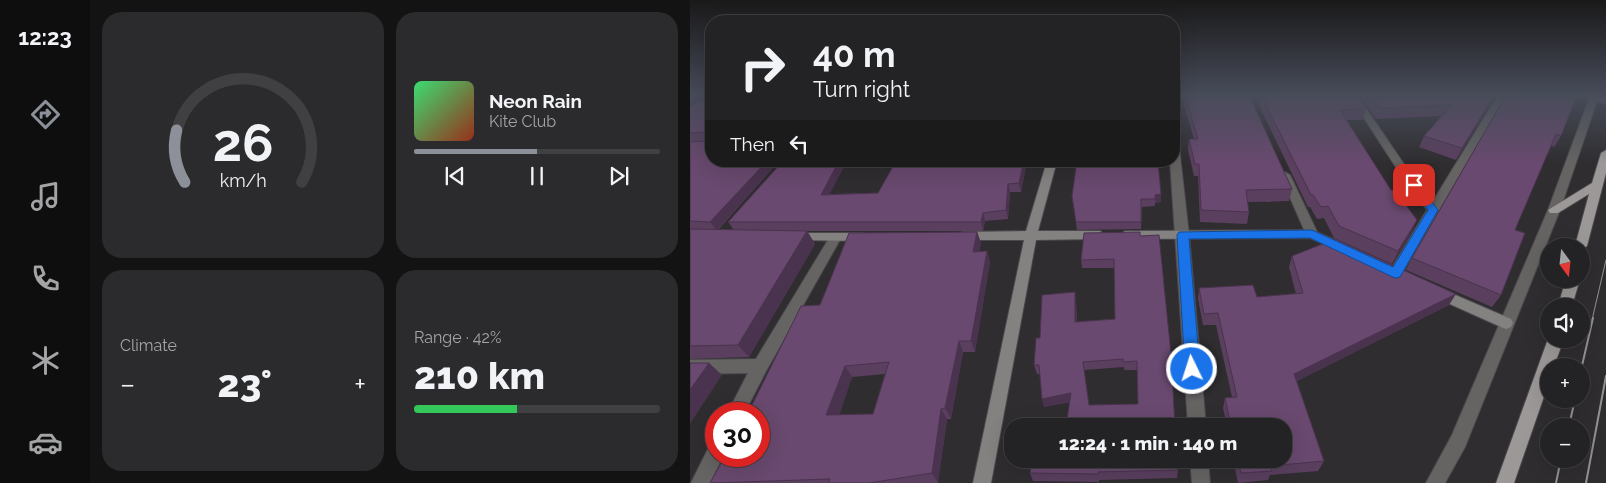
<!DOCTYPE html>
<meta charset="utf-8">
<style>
body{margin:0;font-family:Raleway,sans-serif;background:#2b2a2c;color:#f1f3f6;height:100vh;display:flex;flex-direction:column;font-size:19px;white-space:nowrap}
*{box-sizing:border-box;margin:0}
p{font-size:16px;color:#a3a4a6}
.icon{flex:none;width:28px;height:28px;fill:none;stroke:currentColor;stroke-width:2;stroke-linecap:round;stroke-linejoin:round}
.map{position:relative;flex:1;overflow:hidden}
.side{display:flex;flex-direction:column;gap:12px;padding:12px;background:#131314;width:600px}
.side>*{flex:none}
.guide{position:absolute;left:15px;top:15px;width:475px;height:152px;border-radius:20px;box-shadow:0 5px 20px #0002,0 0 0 1px #403f41;background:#232224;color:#f1f3f6;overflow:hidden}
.needle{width:32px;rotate:165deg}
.controls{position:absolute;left:850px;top:238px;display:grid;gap:10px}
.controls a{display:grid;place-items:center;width:50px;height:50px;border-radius:50%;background:#232224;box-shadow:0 5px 20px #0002,0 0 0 1px #403f41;font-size:25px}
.speed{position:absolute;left:15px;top:402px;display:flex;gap:10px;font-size:25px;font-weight:700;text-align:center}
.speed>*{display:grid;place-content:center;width:65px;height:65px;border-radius:50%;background:#232224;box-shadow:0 5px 20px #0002,0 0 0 1px #403f41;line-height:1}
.speed .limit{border:8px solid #d22;background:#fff;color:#111}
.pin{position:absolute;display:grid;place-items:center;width:42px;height:42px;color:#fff;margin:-21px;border-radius:10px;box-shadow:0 2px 8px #0006}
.me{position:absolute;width:55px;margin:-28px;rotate:356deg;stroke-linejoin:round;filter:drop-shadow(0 0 4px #0008)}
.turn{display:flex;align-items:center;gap:18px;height:105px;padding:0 25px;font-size:22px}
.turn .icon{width:65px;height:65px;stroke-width:2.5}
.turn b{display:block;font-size:35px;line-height:42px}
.then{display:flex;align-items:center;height:48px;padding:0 25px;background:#0003;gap:10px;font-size:19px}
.big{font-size:38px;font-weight:800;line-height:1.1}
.side .card{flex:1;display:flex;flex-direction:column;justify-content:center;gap:8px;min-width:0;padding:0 18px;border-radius:20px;background:#2b2a2c}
.side .dial{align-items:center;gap:0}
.dial svg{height:130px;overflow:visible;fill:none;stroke:#403f41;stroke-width:7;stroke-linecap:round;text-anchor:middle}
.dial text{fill:#f1f3f6;stroke:none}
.song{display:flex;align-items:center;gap:15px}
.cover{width:60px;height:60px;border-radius:8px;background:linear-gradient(135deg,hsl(140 70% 55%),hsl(10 70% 35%))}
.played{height:5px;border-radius:2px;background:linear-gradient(90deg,#8c9099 50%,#403f41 50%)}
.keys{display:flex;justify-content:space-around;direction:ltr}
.heat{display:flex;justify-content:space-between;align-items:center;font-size:28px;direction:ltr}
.charge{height:8px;border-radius:4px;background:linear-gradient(90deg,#34c759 42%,#403f41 0)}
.side .tiles{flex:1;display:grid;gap:12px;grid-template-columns:repeat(2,1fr)}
.trip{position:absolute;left:314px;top:418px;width:288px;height:50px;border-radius:20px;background:#232224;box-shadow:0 5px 20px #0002,0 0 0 1px #403f41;font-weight:800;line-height:50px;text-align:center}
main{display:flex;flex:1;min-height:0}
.dock{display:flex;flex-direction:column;width:90px;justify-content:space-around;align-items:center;background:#0e0e0e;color:#a3a4a6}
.dock .icon{width:35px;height:35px}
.dock .selected{color:#8c9099}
.dock b{font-size:22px;color:#f1f3f6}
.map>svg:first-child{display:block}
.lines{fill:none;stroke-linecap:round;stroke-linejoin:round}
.street-casing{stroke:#4b494c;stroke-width:2}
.secondary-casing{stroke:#4b494c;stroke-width:2}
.primary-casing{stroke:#4b494c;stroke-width:2}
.street{fill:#656463;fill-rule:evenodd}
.secondary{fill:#848281;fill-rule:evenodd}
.primary{fill:#9c9897;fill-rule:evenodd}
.tram-far1{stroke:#929193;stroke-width:1}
.tram{stroke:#929193;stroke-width:2}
.wall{fill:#5a3f5f;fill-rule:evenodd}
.shaded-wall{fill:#4a334e}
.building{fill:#69496f;stroke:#4a334e;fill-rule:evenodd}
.route{fill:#1a73e8;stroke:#114b97}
</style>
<main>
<nav class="dock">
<b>12:23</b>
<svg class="icon selected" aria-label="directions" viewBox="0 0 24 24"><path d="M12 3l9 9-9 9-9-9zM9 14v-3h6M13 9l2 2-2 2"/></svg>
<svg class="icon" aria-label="music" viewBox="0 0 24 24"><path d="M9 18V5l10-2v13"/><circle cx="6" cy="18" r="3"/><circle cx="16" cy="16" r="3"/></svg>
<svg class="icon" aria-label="phone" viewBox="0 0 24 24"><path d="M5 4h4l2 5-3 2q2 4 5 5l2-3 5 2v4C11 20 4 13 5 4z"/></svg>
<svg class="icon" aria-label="climate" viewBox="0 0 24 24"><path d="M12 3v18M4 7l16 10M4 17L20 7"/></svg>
<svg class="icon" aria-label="car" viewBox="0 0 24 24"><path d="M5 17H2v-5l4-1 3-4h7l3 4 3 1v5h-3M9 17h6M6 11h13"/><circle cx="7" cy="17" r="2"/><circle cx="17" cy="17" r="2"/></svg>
</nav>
<section class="side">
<div class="tiles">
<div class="card dial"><svg viewBox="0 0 100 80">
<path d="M14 69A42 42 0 1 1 86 69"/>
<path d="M14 69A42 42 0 0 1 9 37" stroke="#8c9099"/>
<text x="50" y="56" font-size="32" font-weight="700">26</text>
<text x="50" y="72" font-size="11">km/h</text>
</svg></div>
<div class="card">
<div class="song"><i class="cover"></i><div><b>Neon Rain</b><p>Kite Club</p></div></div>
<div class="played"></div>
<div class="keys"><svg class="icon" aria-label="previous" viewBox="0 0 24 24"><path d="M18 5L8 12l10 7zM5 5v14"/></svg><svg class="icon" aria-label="pause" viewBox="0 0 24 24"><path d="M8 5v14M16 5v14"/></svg><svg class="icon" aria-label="next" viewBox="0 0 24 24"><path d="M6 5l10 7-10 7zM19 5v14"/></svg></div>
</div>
<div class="card"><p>Climate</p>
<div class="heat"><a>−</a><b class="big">23°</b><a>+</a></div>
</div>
<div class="card"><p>Range · 42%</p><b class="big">210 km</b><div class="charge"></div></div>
</div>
</section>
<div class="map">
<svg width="916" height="483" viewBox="0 0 916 483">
<rect width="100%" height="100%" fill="#2f2d30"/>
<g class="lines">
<g class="street-casing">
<path id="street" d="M659,95H667L718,170L743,201L808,95H816L710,277H700L698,274L737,210L709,172Z
M889,95H909L916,98V104L907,101L870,210L775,447L755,483H736L762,435L858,210L899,99Z
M484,143L489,146L499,235L516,426H498L480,161H484Z
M595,172L600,175L628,234L626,237L622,238L616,234L590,175Z
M145,234L151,238L76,371L54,414H37L58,373L0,374V360L66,359L141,235Z
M26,442V456H33L20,483H1L20,445Z
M500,459H518L520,483H502Z"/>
</g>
<g class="secondary-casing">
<path id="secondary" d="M357,161H367L348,231H410L416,235L410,239L346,240L301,483H283L334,240H272L266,236L272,232L336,231Z
M622,230L656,245L658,248L652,252L620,238L435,239L429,235L435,231Z
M105,233H172L178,237L172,241L101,240L99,237L101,234Z
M747,287L821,319L823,323L821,327L816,329L811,327L742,296L740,292L742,288Z"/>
</g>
<g class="primary-casing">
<path id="primary" d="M916,150V173L897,246L891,250V246H885L899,194L868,213H860L858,210L902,183L911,153Z
M876,279H890L882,306H868Z
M858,339H874L864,366H859V382L824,483H806Z"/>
</g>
<use href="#street" class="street"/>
<use href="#secondary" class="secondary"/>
<use href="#primary" class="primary"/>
<path class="tram-far1" d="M902,320L916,260"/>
<path class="tram" d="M891,370L903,318
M879,426L885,399
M866,483L871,459
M896,483L916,376"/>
</g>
<path class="wall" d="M0,95H21V161H89L28,230H44L38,222L140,194L188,193L206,161H337L331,192H320L318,219L295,221L293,231H110H117L125,244L59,357L0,359Z
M491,95H559L602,189L599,201L557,202L559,212L557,224L510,222L508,176H504L498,150L499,139H504Z
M564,95H668L676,108L673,120H657L701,190L727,220L721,233L702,264L644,238L634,218L627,219L620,207H618Z
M669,95H806L766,160L729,147L734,136L751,116L686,119Z
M816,95L871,136L864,147L861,146L825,230L811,295L802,307L716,270L722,258Z
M471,194V202L465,203V206L452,207L451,229L387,230L382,196Z
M287,232L291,243L289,252L297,251L300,262L285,352H273L261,419H257L248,483H20L62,411L60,409L130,305ZM195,374L183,414L149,415L162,377Z
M450,236L485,426L380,402L354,407L350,374H347L344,365L350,338L386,301L387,322L425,319L424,268H392L391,260ZM434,367V370H447L448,404L399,405L394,370Z
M602,256L759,305L607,381L634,461L628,471L580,475L578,480L548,483L543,459H592V426H537L533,408L535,398L542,397L526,325H513L508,299L509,288L567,297L606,294L599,267Z
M488,470L487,478L409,480V482L343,481L340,473Z"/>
<path class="shaded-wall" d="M4,95H20L0,109V98Z
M804,95H806L766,160L772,148Z
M77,161H89L27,230L20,222Z
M149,161H157L135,203L131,195Z
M334,161H337L331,192L329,183Z
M318,184L320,192L318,219L316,210Z
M471,194V202L465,203V195Z
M293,213L295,221L293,231L291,222Z
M727,220L721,233L702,264L708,251Z
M117,231L125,244L59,357L48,345Z
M287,232L291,243L286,263L283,252Z
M297,251L300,262L285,352L281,341Z
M385,292L386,301L387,331L385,322Z
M766,294L759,305L601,384L604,374Z
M269,341L273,352L261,419L255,408Z
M19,363L32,375L0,424V390Z
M155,366L162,377L145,426L136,415Z
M381,393L383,401L354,407L352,399Z
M251,409L257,419L248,483L242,473Z"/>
<path class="building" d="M17,95H21V161H77L20,222L0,221V142L17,141L16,132L0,133V107L17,97Z
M495,95H559L602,189L556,190L559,212L511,210L509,164H505L499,139H508Z
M571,95H668L676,108L650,110L701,190H705L727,220L708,251L649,226L638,206L631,207L623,195H621Z
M680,95H804L772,148L734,136L762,105L690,108Z
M816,95H887L871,136L866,134L825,230L835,233L811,295L722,258Z
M93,161H149L131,195L188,193L206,161H334L329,183L318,184L316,210L293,213L291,222H38Z
M387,161H468L471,194L465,195V199H451V222H386L382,196Z
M0,229L117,231L48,345L0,346Z
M287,232L283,252L297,251L281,341H269L255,408L251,409L242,473L179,483H139L140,479L20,483L35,456H69V414H60L63,408L60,409L111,306L130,305L159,233ZM199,362L183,414L136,415L155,366Z
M450,232V236L469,235L481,354L485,426H376L381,393L352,399L349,365H344L346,338H350L352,295L385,292V322L425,319L424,259L391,260L394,233ZM433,359V362L447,361L448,404L399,405L393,362Z
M645,239L766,294L604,374L634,461L580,466L582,471L551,473L548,459H592V426H541L535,398L547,397L528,313L514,314L509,288L563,285L567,297L613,293L602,256Z
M0,363H19L0,390Z
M343,459H487L488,470L408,472V474L340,473Z"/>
<linearGradient id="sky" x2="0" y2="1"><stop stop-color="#1a191a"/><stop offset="0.58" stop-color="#474c59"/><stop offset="1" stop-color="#474c59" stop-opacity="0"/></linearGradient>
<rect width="916" height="163" fill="url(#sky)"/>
<path class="route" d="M724,182L727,183L748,210L710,277L705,278L620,238L499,239L510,369L508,373L502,375L497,373L495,369L487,235L489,232L622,230L703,267L738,210L719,185Z"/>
</svg>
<div class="controls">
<a><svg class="needle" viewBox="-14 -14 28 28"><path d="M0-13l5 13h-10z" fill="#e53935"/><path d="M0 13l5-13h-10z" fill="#a3a4a6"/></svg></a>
<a><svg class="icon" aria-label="sound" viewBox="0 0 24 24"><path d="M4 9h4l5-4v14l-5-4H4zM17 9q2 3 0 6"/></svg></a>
<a>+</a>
<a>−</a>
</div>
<div class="speed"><div class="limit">30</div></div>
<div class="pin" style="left:724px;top:185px;background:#d93025"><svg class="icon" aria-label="arrive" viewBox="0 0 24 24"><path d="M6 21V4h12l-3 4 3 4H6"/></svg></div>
<svg class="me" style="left:502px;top:369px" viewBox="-20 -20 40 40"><circle r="17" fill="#1a73e8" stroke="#fff" stroke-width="3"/><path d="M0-11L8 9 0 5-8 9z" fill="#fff"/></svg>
<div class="trip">12:24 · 1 min · 140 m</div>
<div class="guide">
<div class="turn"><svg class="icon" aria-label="right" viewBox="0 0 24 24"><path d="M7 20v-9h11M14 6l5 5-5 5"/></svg><div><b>40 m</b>Turn right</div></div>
<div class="then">Then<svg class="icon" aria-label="left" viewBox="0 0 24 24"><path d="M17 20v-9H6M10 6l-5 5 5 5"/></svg></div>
</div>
</div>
</main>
